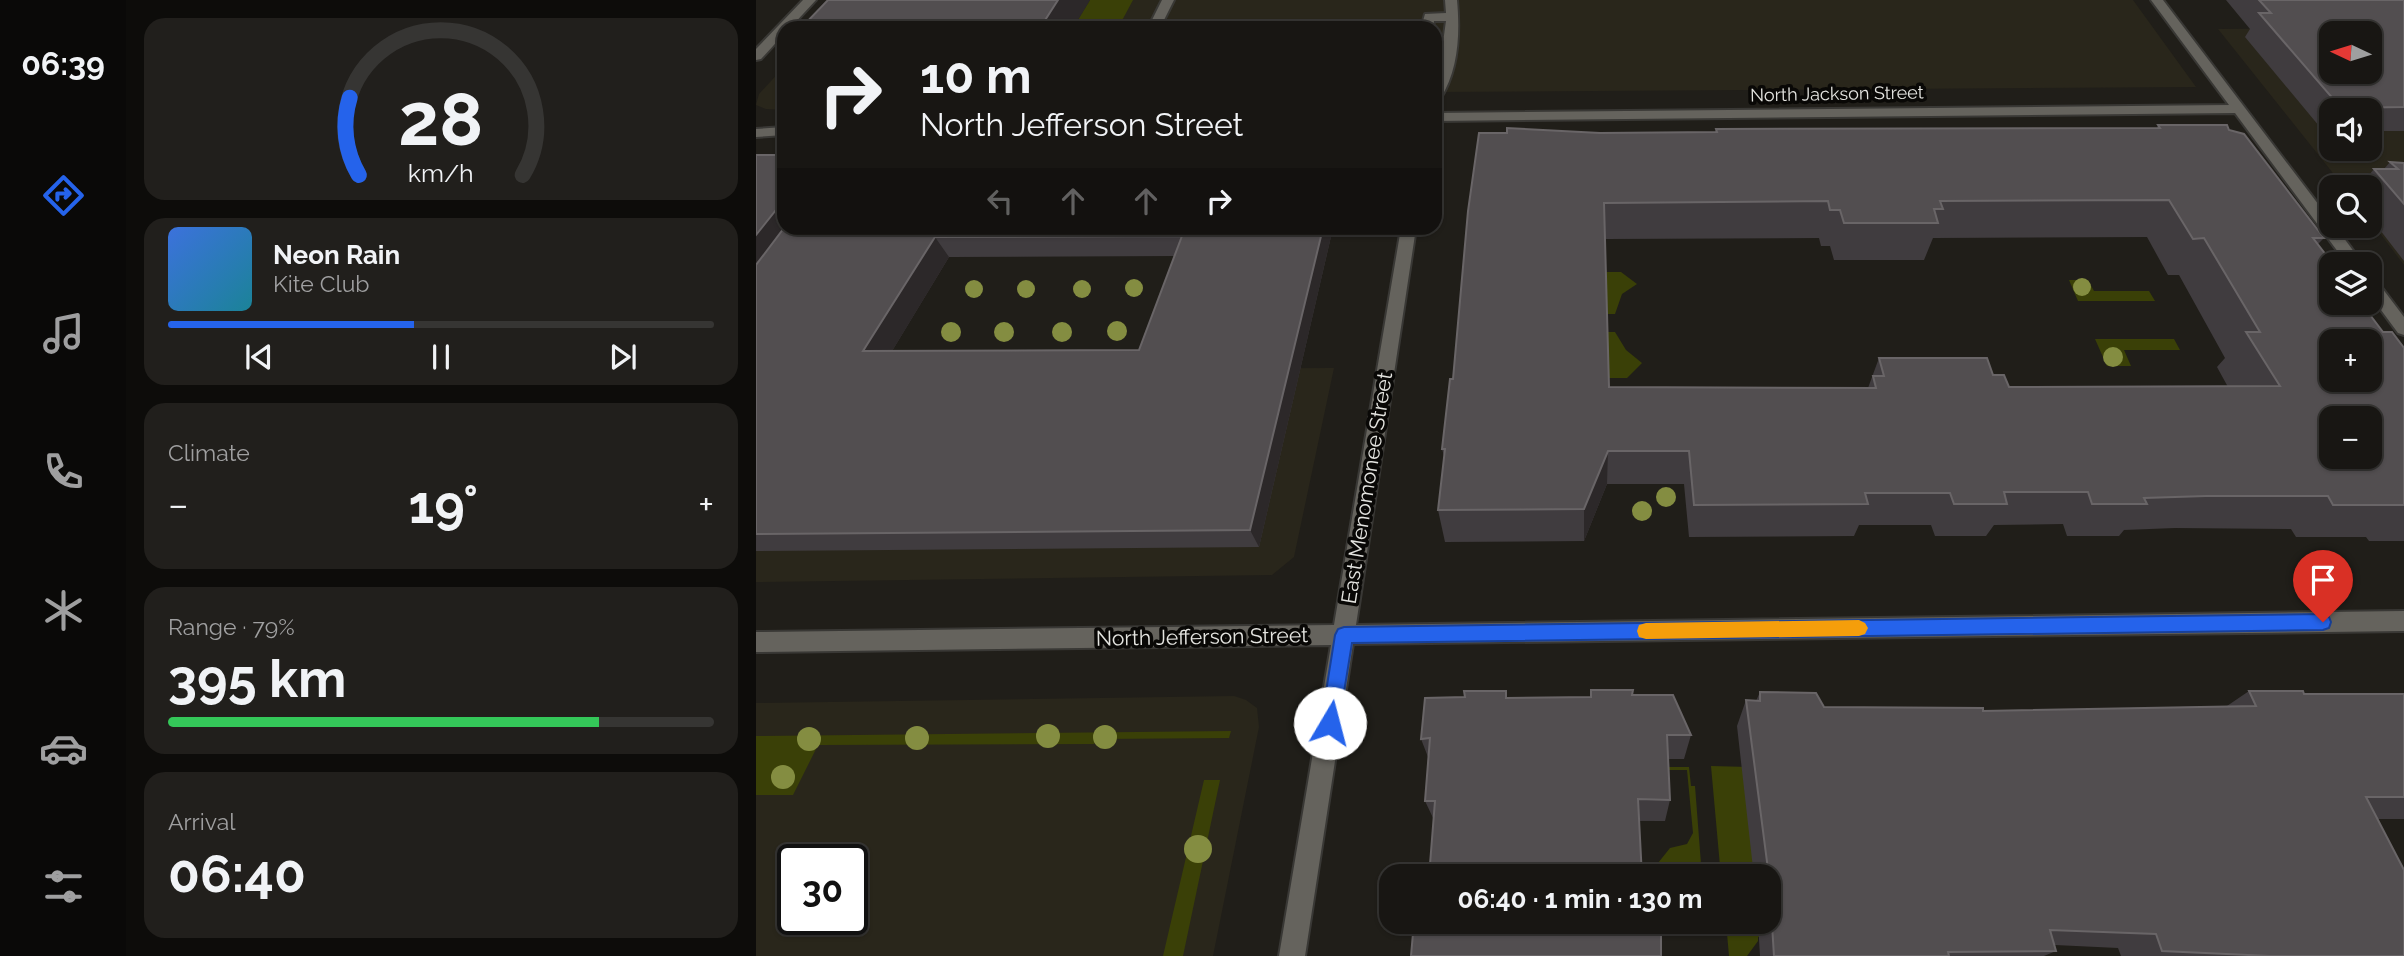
<!DOCTYPE html>
<meta charset="utf-8">
<style>
body{margin:0;font-family:Raleway,sans-serif;background:#211f1c;color:#f1f3f6;height:100vh;display:flex;flex-direction:column;font-size:26px;white-space:nowrap}
*{box-sizing:border-box;margin:0}
p{font-size:23px;color:#9f9fa0}
.icon{flex:none;width:38px;height:38px;fill:none;stroke:currentColor;stroke-width:2;stroke-linecap:round;stroke-linejoin:round}
.map{position:relative;flex:1;overflow:hidden}
.sheet{display:flex;flex-direction:column;gap:18px;padding:18px;background:#0d0c0a;width:630px}
.sheet>*{flex:none}
.hud{position:absolute;left:21px;top:21px;width:665px;height:214px;border-radius:21px;box-shadow:0 2px 5px #0004,0 0 0 2px #363533;background:#181613;color:#f1f3f6;overflow:hidden}
.needle{width:46px;rotate:274deg}
.fabs{position:absolute;left:1563px;top:21px;display:grid;gap:14px}
.fabs a{display:grid;place-items:center;width:63px;height:63px;border-radius:14px;background:#181613;box-shadow:0 2px 5px #0004,0 0 0 2px #363533;font-size:35px}
.speed{position:absolute;left:21px;top:844px;display:flex;gap:14px;font-size:35px;font-weight:700;text-align:center}
.speed>*{display:grid;place-content:center;width:91px;height:91px;border-radius:50%;background:#181613;box-shadow:0 2px 5px #0004,0 0 0 2px #363533;line-height:1}
.speed .limit{border:4px solid #111;border-radius:10px;background:#fff;color:#111}
.pin{position:absolute;display:grid;place-items:center;width:60px;height:60px;color:#fff;margin:-72px -30px;border-radius:50% 50% 50% 0;rotate:-45deg;box-shadow:0 0 7px #0007}
.pin .icon{rotate:45deg}
.me{position:absolute;width:77px;margin:-38px;rotate:8deg;stroke-linejoin:round;filter:drop-shadow(0 0 5px #0008)}
.turn{display:flex;align-items:center;gap:24px;height:147px;padding:0 28px;font-size:32px}
.turn .icon{width:91px;height:91px;stroke-width:2.5}
.turn b{display:block;font-size:49px;line-height:60px}
.lanes{display:flex;align-items:center;height:66px;padding:0 28px;background:#0003;justify-content:center;gap:35px;direction:ltr}
.lanes .off{opacity:.35}
.big{font-size:52px;font-weight:700;line-height:1.1}
.sheet .card{flex:1;display:flex;flex-direction:column;justify-content:center;gap:10px;min-width:0;padding:0 24px;border-radius:21px;background:#211f1c}
.sheet .dial{align-items:center;gap:0}
.dial svg{height:182px;overflow:visible;fill:none;stroke:#363533;stroke-width:7;stroke-linecap:round;text-anchor:middle}
.dial text{fill:#f1f3f6;stroke:none}
.song{display:flex;align-items:center;gap:21px}
.cover{width:84px;height:84px;border-radius:10px;background:linear-gradient(135deg,hsl(220 70% 55%),hsl(190 70% 35%))}
.played{height:7px;border-radius:4px;background:linear-gradient(90deg,#2563eb 45%,#363533 45%)}
.keys{display:flex;justify-content:space-around;direction:ltr}
.heat{display:flex;justify-content:space-between;align-items:center;font-size:38px;direction:ltr}
.charge{height:10px;border-radius:5px;background:linear-gradient(90deg,#34c759 79%,#363533 0)}
.trip{position:absolute;left:623px;top:864px;width:402px;height:70px;border-radius:21px;background:#181613;box-shadow:0 2px 5px #0004,0 0 0 2px #363533;font-weight:700;line-height:70px;text-align:center}
main{display:flex;flex:1;min-height:0}
.tab-bar{display:flex;flex-direction:column;width:126px;justify-content:space-around;align-items:center;background:#0a0908;color:#9f9fa0}
.tab-bar .icon{width:49px;height:49px}
.tab-bar .on{color:#2563eb}
.tab-bar b{font-size:32px;color:#f1f3f6}
.map>svg:first-child{display:block}
.built{fill:#29261b;fill-rule:evenodd}
.green{fill:#3a4007}
.lines{fill:none;stroke-linecap:round;stroke-linejoin:round}
.service-casing{stroke:#393835;stroke-width:4}
.minor-casing{stroke:#393835;stroke-width:4}
.tertiary-casing{stroke:#393835;stroke-width:4}
.service{fill:#65635d;fill-rule:evenodd}
.minor{fill:#65635d;fill-rule:evenodd}
.tertiary{fill:#65635d;fill-rule:evenodd}
.tree{fill:#848d41}
.wall{fill:#403c3f;fill-rule:evenodd}
.shaded-wall{fill:#2c2829}
.building{fill:#524e50;stroke:#696567;stroke-width:2;fill-rule:evenodd}
.route{fill:#2563eb;stroke:#184099;stroke-width:2}
.slow{fill:#f59e0b}
.labels{text-anchor:middle;stroke-width:7;stroke-linejoin:round;paint-order:stroke}
.far-street-label{font-size:18px;fill:#e4e4e0;stroke:#090806}
.street-label{font-size:21px;fill:#e4e4e0;stroke:#090806}
</style>
<main>
<nav class="tab-bar">
<b>06:39</b>
<svg class="icon on" aria-label="directions" viewBox="0 0 24 24"><path d="M12 3l9 9-9 9-9-9zM9 14v-3h6M13 9l2 2-2 2"/></svg>
<svg class="icon" aria-label="music" viewBox="0 0 24 24"><path d="M9 18V5l10-2v13"/><circle cx="6" cy="18" r="3"/><circle cx="16" cy="16" r="3"/></svg>
<svg class="icon" aria-label="phone" viewBox="0 0 24 24"><path d="M5 4h4l2 5-3 2q2 4 5 5l2-3 5 2v4C11 20 4 13 5 4z"/></svg>
<svg class="icon" aria-label="climate" viewBox="0 0 24 24"><path d="M12 3v18M4 7l16 10M4 17L20 7"/></svg>
<svg class="icon" aria-label="car" viewBox="0 0 24 24"><path d="M5 17H2v-5l4-1 3-4h7l3 4 3 1v5h-3M9 17h6M6 11h13"/><circle cx="7" cy="17" r="2"/><circle cx="17" cy="17" r="2"/></svg>
<svg class="icon" aria-label="filters" viewBox="0 0 24 24"><path d="M4 7h16M4 17h16"/><circle cx="9" cy="7" r="2"/><circle cx="15" cy="17" r="2"/></svg>
</nav>
<section class="sheet">
<div class="card dial"><svg viewBox="0 0 100 80">
<path d="M14 69A42 42 0 1 1 86 69"/>
<path d="M14 69A42 42 0 0 1 10 35" stroke="#2563eb"/>
<text x="50" y="56" font-size="32" font-weight="700">28</text>
<text x="50" y="72" font-size="11">km/h</text>
</svg></div>
<div class="card">
<div class="song"><i class="cover"></i><div><b>Neon Rain</b><p>Kite Club</p></div></div>
<div class="played"></div>
<div class="keys"><svg class="icon" aria-label="previous" viewBox="0 0 24 24"><path d="M18 5L8 12l10 7zM5 5v14"/></svg><svg class="icon" aria-label="pause" viewBox="0 0 24 24"><path d="M8 5v14M16 5v14"/></svg><svg class="icon" aria-label="next" viewBox="0 0 24 24"><path d="M6 5l10 7-10 7zM19 5v14"/></svg></div>
</div>
<div class="card"><p>Climate</p>
<div class="heat"><a>−</a><b class="big">19°</b><a>+</a></div>
</div>
<div class="card"><p>Range · 79%</p><b class="big">395 km</b><div class="charge"></div></div>
<div class="card"><p>Arrival</p><b class="big">06:40</b></div>
</section>
<div class="map">
<svg width="1648" height="956" viewBox="0 0 1648 956">
<rect width="100%" height="100%" fill="#201e19"/>
<path class="built" d="M89,0H1377L1440,87L679,92V28H64Z
M1648,28V265L1614,220V187H1588L1462,29ZM1575,33H1614V72H1575ZM1575,110H1614V149H1575Z
M28,67V110L10,109L0,105L3,94Z
M578,368L538,557L516,575L0,582V371Z
M478,696L490,700L501,708L503,727L457,956H0V703ZM37,859H96V919H37Z"/>
<path class="green" d="M334,0H377L362,28H317Z
M848,272H865L881,284L866,294L859,314H849Z
M1313,280H1332L1338,291H1393L1399,301H1322Z
M850,332H859L870,350L886,363L871,378H851Z
M1339,339H1418L1424,350H1368L1375,366H1351Z
M475,731L473,738L341,739L338,744L62,745L37,795H0V736Z
M955,766L993,767L999,877H965Z
M906,767H933L935,786H939L946,877H916L915,864L902,863L914,848L931,844L937,833L931,770H907Z
M448,780H464L427,956H407Z
M970,922H1011L1012,937H1002V941L991,956H973Z"/>
<g class="lines">
<g class="service-casing">
<path id="service" d="M406,0H418L404,28H392Z
M689,0H701C704,32 703,70 684,99L679,100L690,21H678L677,28H665L669,14L690,13Z"/>
</g>
<g class="minor-casing">
<path id="minor" d="M1395,0H1407L1575,221V226H1579L1607,264H1591L1479,113L679,121V113L1473,105Z
M28,127V135L0,137V129Z
M645,228H660L600,625L1648,611V631L597,644L549,956H523L575,645L0,652V632L578,625Z
M1614,278L1620,280L1648,317V335L1642,333L1614,295Z"/>
</g>
<g class="tertiary-casing">
<path id="tertiary" d="M47,0H60L34,28H28V34L5,59L0,60V49Z"/>
</g>
<use href="#service" class="service"/>
<use href="#minor" class="minor"/>
<use href="#tertiary" class="tertiary"/>
</g>
<g class="tree">
<circle cx="1326" cy="287" r="9"/>
<circle cx="378" cy="288" r="9"/>
<circle cx="218" cy="289" r="9"/>
<circle cx="270" cy="289" r="9"/>
<circle cx="326" cy="289" r="9"/>
<circle cx="361" cy="331" r="10"/>
<circle cx="195" cy="332" r="10"/>
<circle cx="248" cy="332" r="10"/>
<circle cx="306" cy="332" r="10"/>
<circle cx="1357" cy="357" r="10"/>
<circle cx="910" cy="497" r="10"/>
<circle cx="886" cy="511" r="10"/>
<circle cx="292" cy="736" r="12"/>
<circle cx="349" cy="737" r="12"/>
<circle cx="161" cy="738" r="12"/>
<circle cx="53" cy="739" r="12"/>
<circle cx="27" cy="777" r="12"/>
<circle cx="442" cy="849" r="14"/>
</g>
<path class="wall" d="M1470,0H1648V131H1614V110H1575V132H1568L1489,37L1494,29Z
M1402,125L1473,130L1568,238L1562,244L1627,332L1648,348V541H1613L1610,537H1540L1535,529L1419,528L1368,530L1363,536H1311L1307,524L1238,525L1230,536H1179L1175,525H1103L1098,536L933,537L928,484H851L828,541L689,542L682,510L688,456L686,449L697,379L844,133L959,132L960,129L1401,128ZM1391,237L1412,275H1423L1469,358L1461,367L1472,387H1253L1237,375L1123,358L1112,388L853,387L849,239L1063,238L1065,246H1074L1078,260H1168L1177,238Z
M0,155H28V228H577L503,547L0,551ZM419,256L383,350L136,351L193,257Z
M1634,162L1648,163V261L1614,217V187H1603L1618,169H1628Z
M750,691L751,698L835,697L876,695L935,735L928,759H912L914,800L909,821L678,820L669,801L672,757L665,739L709,697Z
M1493,691L1548,694H1648V819H1622L1648,956H1365L1362,948L1299,945L1300,951L1288,956H1004L1002,922H1013V877H998L981,726L990,700L1000,701L1004,692L1068,707L1227,711L1471,706Z"/>
<path class="shaded-wall" d="M302,0H334L317,28H284Z
M24,205L28,210V228L0,278V235Z
M567,228H577L503,547L494,530Z
M179,237L193,257L124,371L107,351Z
M852,451L851,484L828,541V509Z"/>
<path class="building" d="M72,0H302L284,28H45Z
M1503,0H1648V107L1585,108L1503,13H1515ZM1575,33H1614V72H1575Z
M1402,125H1471L1473,130L1488,134L1568,238H1557L1577,264H1575V303H1605L1627,332H1636L1648,348V505H1577L1572,496H1450L1388,498L1391,504H1336L1332,492H1248L1251,504H1198L1194,493H1109L1112,504L938,505L933,451H852L828,509L682,510L689,449H686L694,379H697L712,211L723,133H751V128L844,133L961,132L960,129L1404,128ZM1413,200L1437,239L1448,238L1504,332H1490L1524,386L1253,387L1248,375H1237L1231,358H1123L1128,376H1117L1120,388L853,387L848,203L1072,201L1074,210H1084L1088,223H1182L1178,209H1187L1184,201ZM1575,341H1614V380H1575ZM1575,418H1614V457H1575Z
M0,155H28V206L24,205L0,235Z
M1634,162L1648,163V204L1618,169H1642Z
M28,228H567L494,530L0,534V265ZM426,236L383,350L107,351L179,237Z
M835,690H877L876,695H917L935,735H911L914,800L882,799L886,877H673L679,801H669L674,738L665,739L669,698L709,697L708,691H750V698L835,697Z
M1493,691H1547L1548,694H1648V797H1610L1648,870V956H1514L1406,951L1400,934L1294,930L1300,951L1192,952L1193,956H1018L1013,877L990,700L1004,701V692L1060,693L1068,707L1227,708V711L1500,706Z
M658,922H905V956H655Z"/>
<path class="route" d="M1567,614L1573,617L1575,622L1573,628L1567,630L596,643L583,723L581,729L574,732L567,729L565,723L579,635L582,629L588,627Z"/>
<path class="slow" d="M1103,620L1109,623L1112,628L1109,634L1103,636L890,639L883,637L881,631L883,625L890,623Z"/>
<g class="labels">
<g class="far-street-label">
<text transform="translate(1081 94) rotate(-1)" y="6">North Jackson Street</text>
</g>
<g class="street-label">
<text transform="translate(611 488) rotate(-81)" y="7">East Menomonee Street</text>
<text transform="translate(446 637) rotate(-1)" y="7">North Jefferson Street</text>
</g>
</g>
</svg>
<div class="fabs">
<a><svg class="needle" viewBox="-14 -14 28 28"><path d="M0-13l5 13h-10z" fill="#e53935"/><path d="M0 13l5-13h-10z" fill="#9f9fa0"/></svg></a>
<a><svg class="icon" aria-label="sound" viewBox="0 0 24 24"><path d="M4 9h4l5-4v14l-5-4H4zM17 9q2 3 0 6"/></svg></a>
<a><svg class="icon" aria-label="search" viewBox="0 0 24 24"><circle cx="10" cy="10" r="6"/><path d="M15 15l6 6"/></svg></a>
<a><svg class="icon" aria-label="layers" viewBox="0 0 24 24"><path d="M12 4l9 5-9 5-9-5zM3 14l9 5 9-5"/></svg></a>
<a>+</a>
<a>−</a>
</div>
<div class="speed"><div class="limit">30</div></div>
<div class="pin" style="left:1567px;top:622px;background:#d93025"><svg class="icon" aria-label="arrive" viewBox="0 0 24 24"><path d="M6 21V4h12l-3 4 3 4H6"/></svg></div>
<svg class="me" style="left:574px;top:723px" viewBox="-20 -20 40 40"><circle r="19" fill="#fff"/><path d="M0-13L10 11 0 6-10 11z" fill="#2563eb"/></svg>
<div class="trip">06:40 · 1 min · 130 m</div>
<div class="hud">
<div class="turn"><svg class="icon" aria-label="right" viewBox="0 0 24 24"><path d="M7 20v-9h11M14 6l5 5-5 5"/></svg><div><b>10 m</b>North Jefferson Street</div></div>
<div class="lanes"><svg class="icon off" aria-label="left" viewBox="0 0 24 24"><path d="M17 20v-9H6M10 6l-5 5 5 5"/></svg><svg class="icon off" aria-label="ahead" viewBox="0 0 24 24"><path d="M12 20V5M6 11l6-6 6 6"/></svg><svg class="icon off" aria-label="ahead" viewBox="0 0 24 24"><path d="M12 20V5M6 11l6-6 6 6"/></svg><svg class="icon" aria-label="right" viewBox="0 0 24 24"><path d="M7 20v-9h11M14 6l5 5-5 5"/></svg></div>
</div>
</div>
</main>
